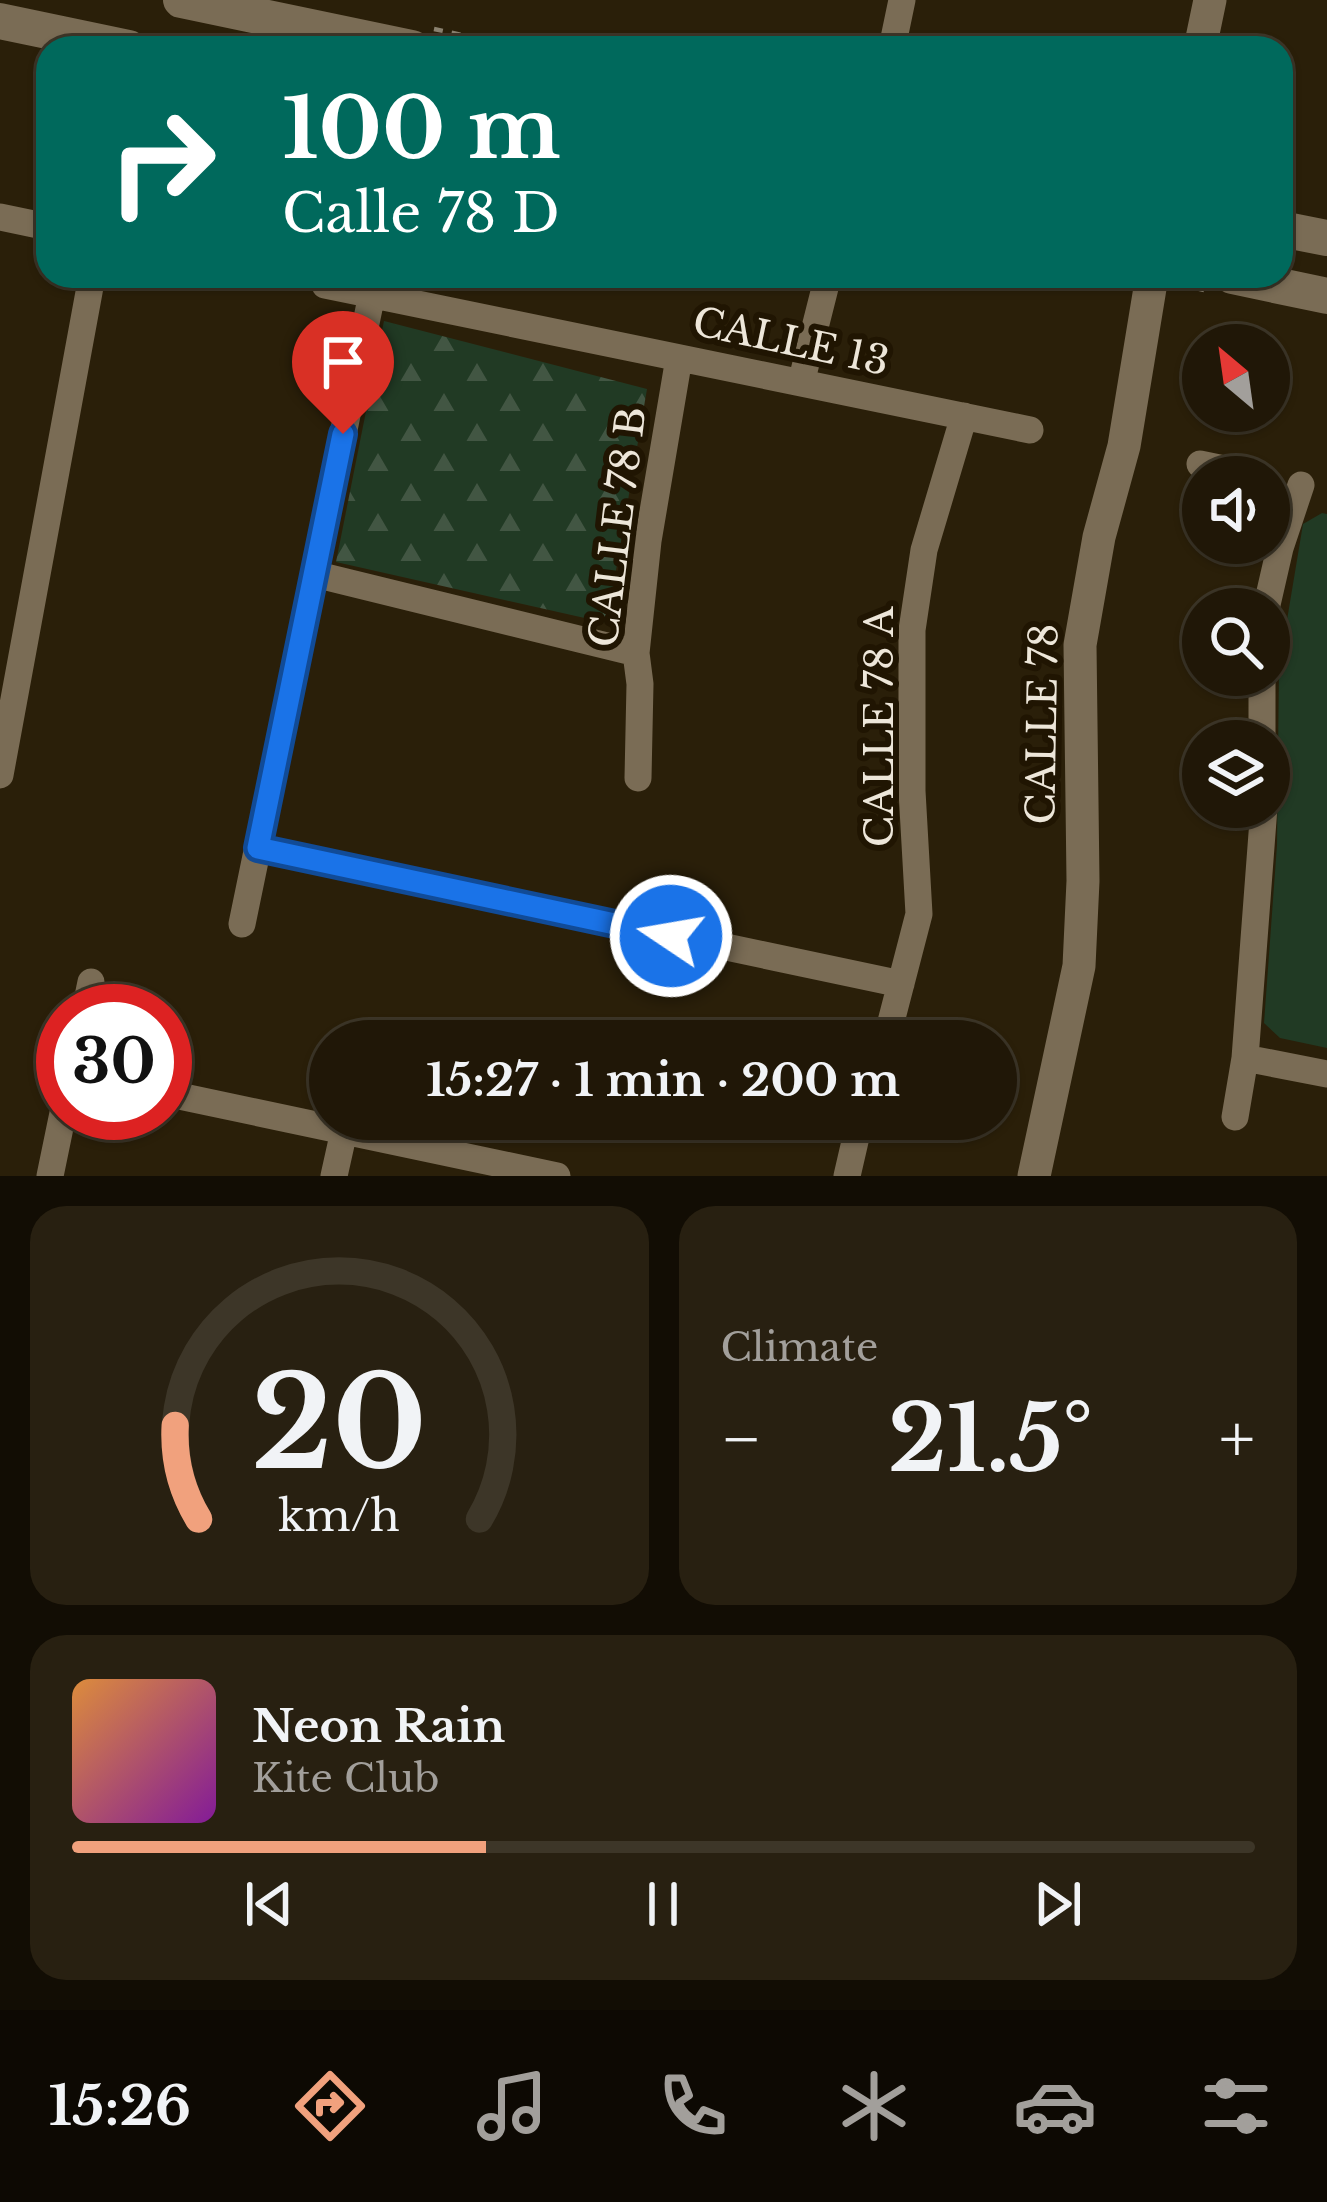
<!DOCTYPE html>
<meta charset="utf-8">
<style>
body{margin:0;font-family:"Libre Baskerville",serif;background:#282011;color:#f1f3f6;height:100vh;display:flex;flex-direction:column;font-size:45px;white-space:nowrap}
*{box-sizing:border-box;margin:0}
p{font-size:39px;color:#a29f9b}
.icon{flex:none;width:66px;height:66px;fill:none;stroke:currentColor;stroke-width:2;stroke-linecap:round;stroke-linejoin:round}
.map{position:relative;height:1176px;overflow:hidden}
.panel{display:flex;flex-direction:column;gap:30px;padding:30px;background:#120d04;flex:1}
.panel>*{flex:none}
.banner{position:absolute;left:36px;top:36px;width:1257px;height:252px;border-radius:36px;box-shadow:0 3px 9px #0004,0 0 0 3px #3d3628;background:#00695c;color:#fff;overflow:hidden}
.needle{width:78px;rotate:331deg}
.fabs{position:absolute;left:1182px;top:324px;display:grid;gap:24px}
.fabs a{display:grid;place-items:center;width:108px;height:108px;border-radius:50%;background:#201707;box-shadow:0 3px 9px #0004,0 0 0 3px #3d3628;font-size:60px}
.speed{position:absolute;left:36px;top:984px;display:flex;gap:24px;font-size:60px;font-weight:700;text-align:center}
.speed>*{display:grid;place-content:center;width:156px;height:156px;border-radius:50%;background:#201707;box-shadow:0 3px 9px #0004,0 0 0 3px #3d3628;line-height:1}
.speed .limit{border:18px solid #d22;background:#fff;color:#111}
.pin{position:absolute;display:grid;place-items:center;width:102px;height:102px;color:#fff;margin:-123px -51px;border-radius:50% 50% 50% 0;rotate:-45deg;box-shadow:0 0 12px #0007}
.pin .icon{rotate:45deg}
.me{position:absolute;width:132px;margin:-66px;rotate:282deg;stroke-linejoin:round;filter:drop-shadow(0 0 9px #0008)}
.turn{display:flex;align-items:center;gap:42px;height:252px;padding:0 48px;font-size:54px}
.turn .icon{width:156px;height:156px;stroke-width:2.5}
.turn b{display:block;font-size:84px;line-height:102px}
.big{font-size:90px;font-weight:700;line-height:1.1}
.panel .card{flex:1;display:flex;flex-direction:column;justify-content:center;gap:18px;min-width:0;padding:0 42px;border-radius:36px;background:#282011}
.panel .dial{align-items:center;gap:0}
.dial svg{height:312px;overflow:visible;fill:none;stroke:#3d3628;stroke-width:7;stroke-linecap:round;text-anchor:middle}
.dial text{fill:#f1f3f6;stroke:none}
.song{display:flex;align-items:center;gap:36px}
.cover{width:144px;height:144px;border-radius:18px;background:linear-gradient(135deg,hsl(30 70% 55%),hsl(290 70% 35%))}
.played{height:12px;border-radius:6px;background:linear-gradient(90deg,#f1a17d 35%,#3d3628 35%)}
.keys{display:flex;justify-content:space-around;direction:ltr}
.heat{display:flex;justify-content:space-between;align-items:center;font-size:66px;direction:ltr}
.panel .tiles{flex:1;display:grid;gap:30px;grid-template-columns:1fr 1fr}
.card:last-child{grid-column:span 2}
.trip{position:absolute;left:309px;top:1020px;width:708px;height:120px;border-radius:60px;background:#201707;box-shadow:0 3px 9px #0004,0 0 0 3px #3d3628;font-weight:700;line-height:120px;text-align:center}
.dock{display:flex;height:192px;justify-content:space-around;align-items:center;background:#0d0903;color:#a29f9b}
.dock .icon{width:84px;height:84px}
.dock .active{color:#f1a17d}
.dock b{font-size:54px;color:#f1f3f6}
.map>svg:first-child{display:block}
.forest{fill:url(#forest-firs)}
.green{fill:#213a24}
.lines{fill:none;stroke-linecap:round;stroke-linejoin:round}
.path{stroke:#8a816f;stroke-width:4.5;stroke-dasharray:9 9;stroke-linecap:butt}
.minor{stroke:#7a6c55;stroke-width:27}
.tertiary{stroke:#7a6c55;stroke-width:33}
.secondary{stroke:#7a6c55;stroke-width:36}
.route-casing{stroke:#114b97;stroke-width:30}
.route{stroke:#1a73e8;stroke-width:21}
.labels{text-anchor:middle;stroke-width:12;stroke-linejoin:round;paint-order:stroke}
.street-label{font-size:39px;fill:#ede6d9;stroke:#201502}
</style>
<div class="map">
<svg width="1327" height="1176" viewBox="0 0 1327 1176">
<defs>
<pattern id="forest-firs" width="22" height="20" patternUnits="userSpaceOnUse" patternTransform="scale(3)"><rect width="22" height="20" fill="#213a24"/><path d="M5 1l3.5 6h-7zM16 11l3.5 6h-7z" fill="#425643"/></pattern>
</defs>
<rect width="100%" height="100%" fill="#2a1f09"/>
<path class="forest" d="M384,321L647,389L607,623L336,562Z"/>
<path class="green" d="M1322,513L1327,514V1048L1280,1038L1264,1023L1277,845L1279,668L1303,524Z"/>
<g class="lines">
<path class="path" d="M434,29L522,48
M1180,285L1204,290"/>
<path class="minor" d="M892,48L902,0
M0,217L48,227
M325,285L1030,430
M801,383L828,276
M1200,464L1263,477
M314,574L636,653
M1266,609L1280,548L1301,485
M1262,741V675
M0,775L92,276
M638,778L640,684L636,653L648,541L679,358
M258,848L901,984
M242,924L372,294
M85,1011L91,982
M886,1041L919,914L912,791V630L924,550L964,416
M1245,1058L1327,1074
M165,1093L557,1176
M1235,1117L1245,1058L1264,807
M50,1176L63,1113
M334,1176L344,1131
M847,1176L859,1124"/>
<path class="tertiary" d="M1200,48L1210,0
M1034,1176L1079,966L1083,881L1080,645L1099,537L1124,446L1152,276"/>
<path class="secondary" d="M181,0L412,48
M0,21L129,48
M1281,229L1327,238
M1232,276L1327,296"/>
</g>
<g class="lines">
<g class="route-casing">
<path id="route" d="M343,434L258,848L671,936"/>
</g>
<use href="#route" class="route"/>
</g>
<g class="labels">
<g class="street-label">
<text transform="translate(791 341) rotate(12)" y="14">CALLE 13</text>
<text transform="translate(617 527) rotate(-83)" y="14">CALLE 78 B</text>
<text transform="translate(1042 724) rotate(-89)" y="14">CALLE 78</text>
<text transform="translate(879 727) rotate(-90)" y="14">CALLE 78 A</text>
</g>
</g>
</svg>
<div class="fabs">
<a><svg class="needle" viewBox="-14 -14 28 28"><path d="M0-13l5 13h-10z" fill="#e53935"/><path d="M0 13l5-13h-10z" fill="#a29f9b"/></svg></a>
<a><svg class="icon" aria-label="sound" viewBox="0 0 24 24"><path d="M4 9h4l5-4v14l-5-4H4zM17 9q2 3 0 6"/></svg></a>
<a><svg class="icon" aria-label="search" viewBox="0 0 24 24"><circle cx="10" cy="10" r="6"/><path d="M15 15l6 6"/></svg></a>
<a><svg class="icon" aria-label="layers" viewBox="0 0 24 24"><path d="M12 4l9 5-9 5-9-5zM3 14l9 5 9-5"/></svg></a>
</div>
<div class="speed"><div class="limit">30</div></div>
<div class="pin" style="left:343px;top:434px;background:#d93025"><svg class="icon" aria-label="arrive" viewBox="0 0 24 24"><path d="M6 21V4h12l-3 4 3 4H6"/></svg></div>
<svg class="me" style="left:671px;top:936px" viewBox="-20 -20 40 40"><circle r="17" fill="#1a73e8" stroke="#fff" stroke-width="3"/><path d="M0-11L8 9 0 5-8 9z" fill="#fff"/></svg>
<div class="trip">15:27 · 1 min · 200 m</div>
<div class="banner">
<div class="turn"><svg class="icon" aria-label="right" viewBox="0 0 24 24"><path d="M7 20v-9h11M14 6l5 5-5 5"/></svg><div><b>100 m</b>Calle 78 D</div></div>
</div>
</div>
<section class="panel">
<div class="tiles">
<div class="card dial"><svg viewBox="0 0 100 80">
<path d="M14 69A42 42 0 1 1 86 69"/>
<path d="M14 69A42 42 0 0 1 8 45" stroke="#f1a17d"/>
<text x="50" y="56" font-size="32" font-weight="700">20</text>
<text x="50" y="72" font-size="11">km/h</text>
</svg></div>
<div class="card"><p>Climate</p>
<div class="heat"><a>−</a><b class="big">21.5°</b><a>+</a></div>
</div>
<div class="card">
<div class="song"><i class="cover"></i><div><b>Neon Rain</b><p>Kite Club</p></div></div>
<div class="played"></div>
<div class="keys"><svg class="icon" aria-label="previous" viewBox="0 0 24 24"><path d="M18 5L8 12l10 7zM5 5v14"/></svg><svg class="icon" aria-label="pause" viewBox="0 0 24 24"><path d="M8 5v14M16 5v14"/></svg><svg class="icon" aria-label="next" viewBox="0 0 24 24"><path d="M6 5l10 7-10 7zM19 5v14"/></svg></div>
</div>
</div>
</section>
<nav class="dock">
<b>15:26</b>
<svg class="icon active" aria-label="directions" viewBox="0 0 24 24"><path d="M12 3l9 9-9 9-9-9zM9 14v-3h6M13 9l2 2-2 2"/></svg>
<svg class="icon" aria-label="music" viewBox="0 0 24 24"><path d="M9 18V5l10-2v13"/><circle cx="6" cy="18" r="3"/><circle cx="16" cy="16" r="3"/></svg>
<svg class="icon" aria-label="phone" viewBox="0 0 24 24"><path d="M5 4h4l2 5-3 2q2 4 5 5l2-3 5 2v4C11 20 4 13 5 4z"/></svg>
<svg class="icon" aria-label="climate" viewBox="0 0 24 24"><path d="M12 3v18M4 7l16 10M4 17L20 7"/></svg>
<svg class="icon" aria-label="car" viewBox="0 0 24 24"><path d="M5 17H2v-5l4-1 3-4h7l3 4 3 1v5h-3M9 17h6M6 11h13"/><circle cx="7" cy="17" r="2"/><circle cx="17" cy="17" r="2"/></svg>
<svg class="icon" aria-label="filters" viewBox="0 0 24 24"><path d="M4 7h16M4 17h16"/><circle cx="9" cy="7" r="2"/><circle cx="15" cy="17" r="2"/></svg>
</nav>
